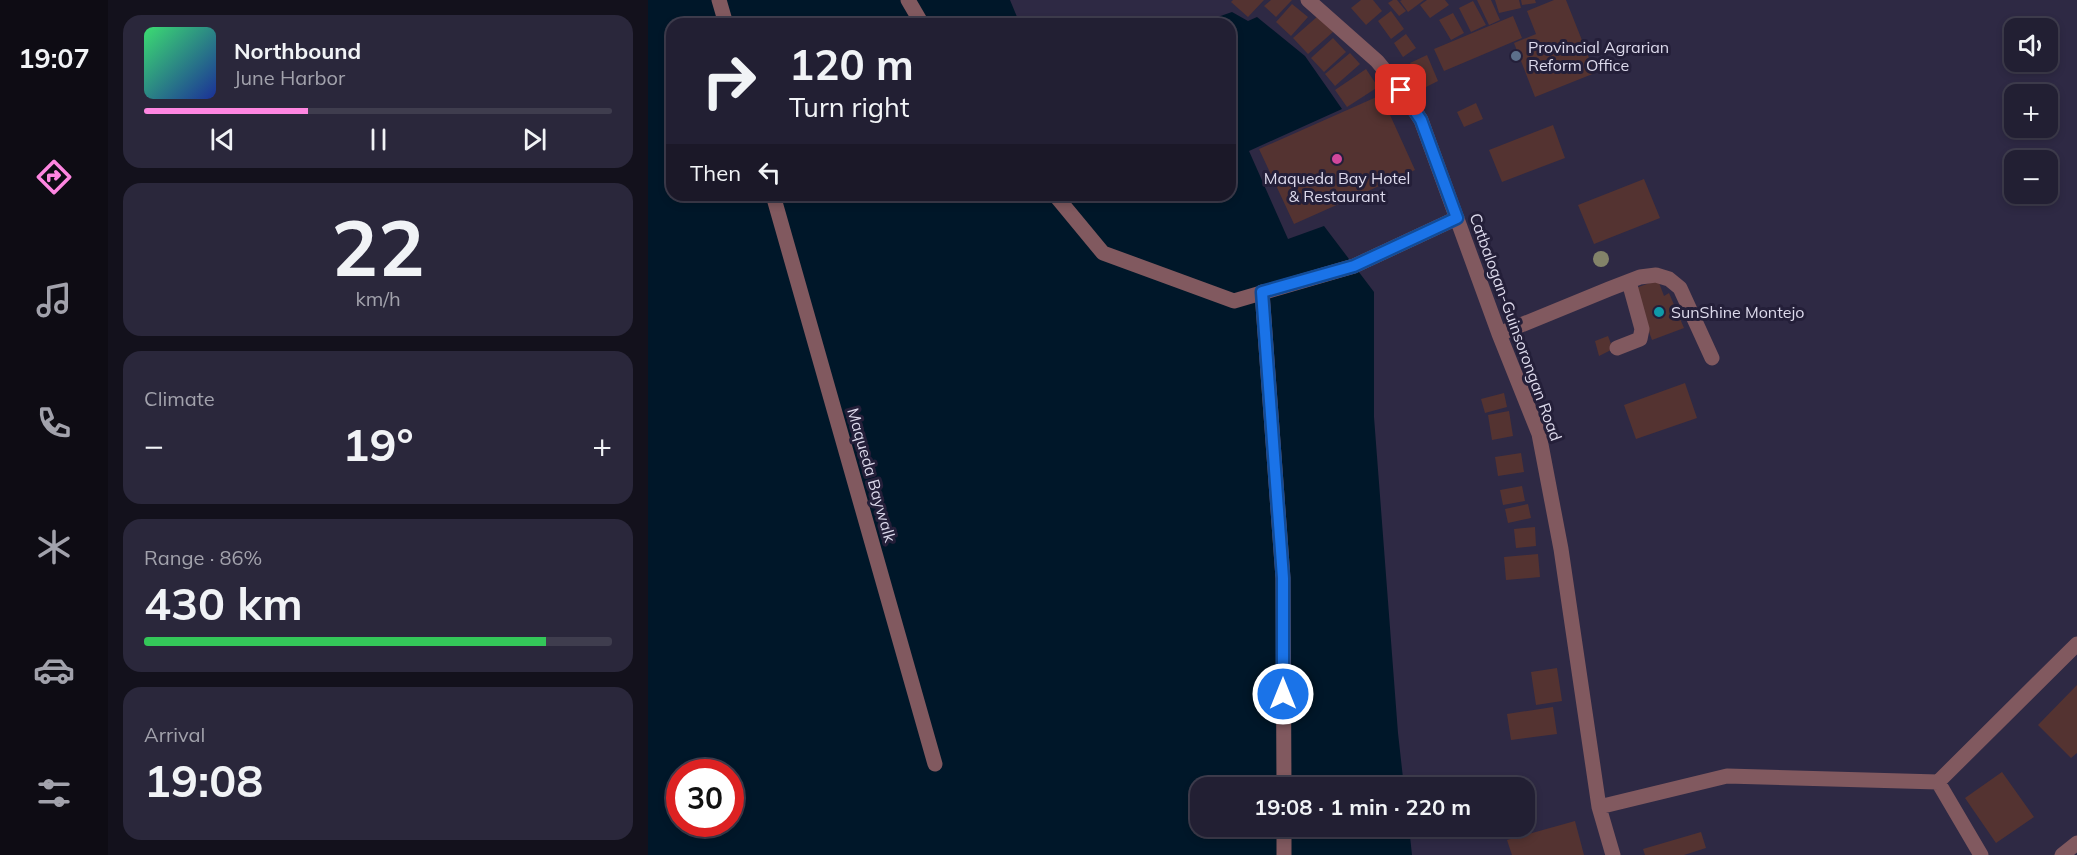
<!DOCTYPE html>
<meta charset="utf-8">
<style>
body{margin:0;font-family:Mulish,sans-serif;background:#2a273b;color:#f1f3f6;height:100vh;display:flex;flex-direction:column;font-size:22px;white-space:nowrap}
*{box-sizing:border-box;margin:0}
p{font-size:20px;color:#a2a2ac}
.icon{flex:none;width:33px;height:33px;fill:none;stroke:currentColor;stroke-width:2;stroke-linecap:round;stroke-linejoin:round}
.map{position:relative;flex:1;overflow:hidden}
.sheet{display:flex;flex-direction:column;gap:15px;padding:15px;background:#13111c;width:540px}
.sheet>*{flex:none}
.top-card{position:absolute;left:18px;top:18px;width:570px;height:183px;border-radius:18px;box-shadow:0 3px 9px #0003,0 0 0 2px #3f3d4e;background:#221f33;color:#f1f3f6;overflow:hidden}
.buttons{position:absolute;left:1356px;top:18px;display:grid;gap:12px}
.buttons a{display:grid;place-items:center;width:54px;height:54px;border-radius:12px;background:#221f33;box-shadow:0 3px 9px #0003,0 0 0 2px #3f3d4e;font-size:30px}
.speed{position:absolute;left:18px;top:759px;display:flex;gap:12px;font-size:30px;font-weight:700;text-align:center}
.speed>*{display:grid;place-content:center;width:78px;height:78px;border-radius:50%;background:#221f33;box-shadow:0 3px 9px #0003,0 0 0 2px #3f3d4e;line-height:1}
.speed .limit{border:9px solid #d22;background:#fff;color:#111}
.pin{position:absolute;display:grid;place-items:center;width:51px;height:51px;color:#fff;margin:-26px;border-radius:12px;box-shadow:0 3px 9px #0006}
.me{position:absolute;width:66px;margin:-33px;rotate:0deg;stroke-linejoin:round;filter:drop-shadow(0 0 4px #0008)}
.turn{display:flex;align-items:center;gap:21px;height:126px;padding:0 24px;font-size:27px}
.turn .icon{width:78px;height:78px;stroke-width:2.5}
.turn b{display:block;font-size:42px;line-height:51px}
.then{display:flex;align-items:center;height:57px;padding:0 24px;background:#0003;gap:12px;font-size:22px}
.big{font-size:45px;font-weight:700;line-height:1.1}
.sheet .widget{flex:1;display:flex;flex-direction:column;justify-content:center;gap:9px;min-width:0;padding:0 21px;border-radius:18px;background:#2a273b}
.sheet .dial{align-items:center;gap:0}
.dial b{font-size:78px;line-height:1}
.song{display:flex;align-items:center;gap:18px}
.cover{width:72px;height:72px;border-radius:9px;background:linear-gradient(135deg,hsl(140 70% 55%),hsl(230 70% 35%))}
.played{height:6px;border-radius:3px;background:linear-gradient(90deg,#fe86e1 35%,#3f3d4e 35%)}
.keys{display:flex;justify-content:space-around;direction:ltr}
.heat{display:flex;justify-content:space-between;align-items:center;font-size:33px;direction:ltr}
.charge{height:9px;border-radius:4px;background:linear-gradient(90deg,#34c759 86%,#3f3d4e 0)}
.trip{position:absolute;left:542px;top:777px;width:345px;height:60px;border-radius:18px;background:#221f33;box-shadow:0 3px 9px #0003,0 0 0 2px #3f3d4e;font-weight:700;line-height:60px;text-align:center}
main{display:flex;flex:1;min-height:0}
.tab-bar{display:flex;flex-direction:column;width:108px;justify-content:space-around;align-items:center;background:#0e0c14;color:#a2a2ac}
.tab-bar .icon{width:42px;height:42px}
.tab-bar .active{color:#fe86e1}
.tab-bar b{font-size:27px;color:#f1f3f6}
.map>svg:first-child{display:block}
.water{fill:#001729;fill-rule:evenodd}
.building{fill:#543331}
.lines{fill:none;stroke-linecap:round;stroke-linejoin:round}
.minor{stroke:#81595f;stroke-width:15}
.tree{fill:#838369}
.route-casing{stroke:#114b97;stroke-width:15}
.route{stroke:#1a73e8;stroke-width:10}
.service-dot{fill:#5c6f8a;stroke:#241f39;stroke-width:2}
.hotel-dot{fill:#d1479c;stroke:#241f39;stroke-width:2}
.culture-dot{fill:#0f9aa8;stroke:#241f39;stroke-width:2}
.labels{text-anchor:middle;stroke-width:6;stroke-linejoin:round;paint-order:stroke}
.poi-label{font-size:16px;fill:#dddaec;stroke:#241f39;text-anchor:start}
.street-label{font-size:16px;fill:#dddaec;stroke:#241f39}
</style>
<main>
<nav class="tab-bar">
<b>19:07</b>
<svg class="icon active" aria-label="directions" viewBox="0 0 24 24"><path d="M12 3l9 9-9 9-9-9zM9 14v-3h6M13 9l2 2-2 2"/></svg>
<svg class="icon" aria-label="music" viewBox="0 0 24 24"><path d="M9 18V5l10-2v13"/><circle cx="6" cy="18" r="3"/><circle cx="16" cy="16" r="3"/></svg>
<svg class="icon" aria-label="phone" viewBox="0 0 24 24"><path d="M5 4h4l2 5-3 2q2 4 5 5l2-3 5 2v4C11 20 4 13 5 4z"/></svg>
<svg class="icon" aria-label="climate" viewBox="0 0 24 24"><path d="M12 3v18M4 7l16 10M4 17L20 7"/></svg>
<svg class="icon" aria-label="car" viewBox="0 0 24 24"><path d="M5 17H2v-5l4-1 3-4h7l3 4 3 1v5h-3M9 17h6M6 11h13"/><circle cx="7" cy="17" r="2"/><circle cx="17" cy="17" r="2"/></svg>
<svg class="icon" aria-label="filters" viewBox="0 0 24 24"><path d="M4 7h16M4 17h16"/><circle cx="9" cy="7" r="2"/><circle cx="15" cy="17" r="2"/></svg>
</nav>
<section class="sheet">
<div class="widget">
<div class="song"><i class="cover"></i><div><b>Northbound</b><p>June Harbor</p></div></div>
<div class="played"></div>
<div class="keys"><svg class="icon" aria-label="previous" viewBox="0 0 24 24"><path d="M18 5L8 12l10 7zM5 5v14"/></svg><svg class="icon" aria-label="pause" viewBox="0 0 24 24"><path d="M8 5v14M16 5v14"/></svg><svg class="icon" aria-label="next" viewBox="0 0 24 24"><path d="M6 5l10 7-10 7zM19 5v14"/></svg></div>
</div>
<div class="widget dial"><b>22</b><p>km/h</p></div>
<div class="widget"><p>Climate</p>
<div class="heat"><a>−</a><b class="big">19°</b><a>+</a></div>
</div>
<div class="widget"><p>Range · 86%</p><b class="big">430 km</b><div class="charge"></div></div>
<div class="widget"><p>Arrival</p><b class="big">19:08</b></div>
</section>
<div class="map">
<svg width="1429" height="855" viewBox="0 0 1429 855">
<rect width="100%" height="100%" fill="#2e2944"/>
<path class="water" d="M0,0H362L372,24H24V195H582V24H527L542,16L564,19L584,12L600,21L609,17L657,56L694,109L601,151L640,239L676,226L726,292V417L750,733L756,787L552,788V826L761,827L764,855H0ZM32,772H82V824H32Z"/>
<path class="building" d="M585,0H616L600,17L583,2Z
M623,0H644L628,17L616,6Z
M713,0H725L734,11L718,25L703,8Z
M745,0H749L758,11L751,16L740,3Z
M754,0H776L760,12L752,1Z
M779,0H797L801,5L782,18L772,5Z
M829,0H843L852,20L841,25Z
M847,0H871L873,8L851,13Z
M873,0H887L888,3L874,5Z
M906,0H918L947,73L887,97L866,43L888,34L879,11Z
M825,1L838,25L823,32L811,8Z
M644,4L660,17L643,36L628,22Z
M743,11L756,29L743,39L730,21Z
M805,13L816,33L803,40L791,20Z
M670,16L685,32L660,54L645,38Z
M865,16L874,38L796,71L786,49Z
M758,34L768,48L755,57L746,43Z
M685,38L698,52L676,72L663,58Z
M702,53L712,64L687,86L677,74Z
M779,55L790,81L774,89L762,63Z
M718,69L730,87L699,107L687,90Z
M733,95L767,170L646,224L611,149Z
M828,103L835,119L816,127L809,112Z
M905,125L917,158L854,182L841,150Z
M996,179L1012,218L946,244L930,205Z
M1010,280L1016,296L1021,293L1036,328L1004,340L985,289Z
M960,336L965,349L951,356L947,341Z
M1037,383L1049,418L988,439L976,405Z
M856,393L859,407L837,413L833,399Z
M861,411L865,436L844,440L840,415Z
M873,453L876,472L850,476L847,457Z
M874,486L877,501L855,505L852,490Z
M880,504L883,518L860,523L857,509Z
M887,527L888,546L868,548L866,529Z
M890,554L892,577L858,580L856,557Z
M909,668L914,701L888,705L883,672Z
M1429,685V753L1423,758L1390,725Z
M905,707L909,734L863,740L859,714Z
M1354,772L1386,817L1348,843L1317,798Z
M927,821L936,855H864L859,840Z
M1053,832L1058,848L1036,855H997L995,849Z"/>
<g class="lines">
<path class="minor" d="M71,0L78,24
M260,0L274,24
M660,0L729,61L753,90L773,120L851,334L891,434L913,549L951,807L965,855
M125,195L287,764
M407,195L455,253L586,301L706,266L809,218
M614,292L635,578L636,788
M851,334L961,289L992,277L1008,275L1021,279L1032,288L1064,358
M969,348L992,339L994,329L981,282
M1290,782L1333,855
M951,807L1079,776L1290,782L1429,644
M636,826V855
M1414,855L1429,843"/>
</g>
<circle class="tree" cx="953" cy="259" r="8"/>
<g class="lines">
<g class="route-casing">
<path id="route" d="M635,694V578L614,292L706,266L809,218L773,120L753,90"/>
</g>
<use href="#route" class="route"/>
</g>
<circle class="service-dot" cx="868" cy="56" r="6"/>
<circle class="hotel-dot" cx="689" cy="159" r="6"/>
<circle class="culture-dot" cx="1011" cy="312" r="6"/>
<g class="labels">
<g class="poi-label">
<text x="880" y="53">Provincial Agrarian<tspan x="880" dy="18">Reform Office</tspan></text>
<text x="689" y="184" text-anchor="middle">Maqueda Bay Hotel<tspan x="689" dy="18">&amp; Restaurant</tspan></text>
<text x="1023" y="318">SunShine Montejo</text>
</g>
<g class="street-label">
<text transform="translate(868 327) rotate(70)" y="6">Catbalogan-Guinsorongan Road</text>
<text transform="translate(224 475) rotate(74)" y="6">Maqueda Baywalk</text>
</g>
</g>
</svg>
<div class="buttons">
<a><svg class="icon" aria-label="sound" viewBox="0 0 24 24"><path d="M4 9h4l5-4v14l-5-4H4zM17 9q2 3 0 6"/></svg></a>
<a>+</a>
<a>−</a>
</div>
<div class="speed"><div class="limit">30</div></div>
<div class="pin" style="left:753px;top:90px;background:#d93025"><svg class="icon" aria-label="arrive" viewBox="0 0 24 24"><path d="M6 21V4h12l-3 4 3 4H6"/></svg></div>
<svg class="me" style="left:635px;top:694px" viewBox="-20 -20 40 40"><circle r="17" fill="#1a73e8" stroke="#fff" stroke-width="3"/><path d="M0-11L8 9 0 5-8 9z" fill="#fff"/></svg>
<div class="trip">19:08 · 1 min · 220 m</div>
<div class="top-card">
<div class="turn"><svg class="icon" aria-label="right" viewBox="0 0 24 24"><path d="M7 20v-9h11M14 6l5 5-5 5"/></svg><div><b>120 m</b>Turn right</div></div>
<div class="then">Then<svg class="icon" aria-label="left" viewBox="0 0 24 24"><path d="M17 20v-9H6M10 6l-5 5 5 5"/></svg></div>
</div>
</div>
</main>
